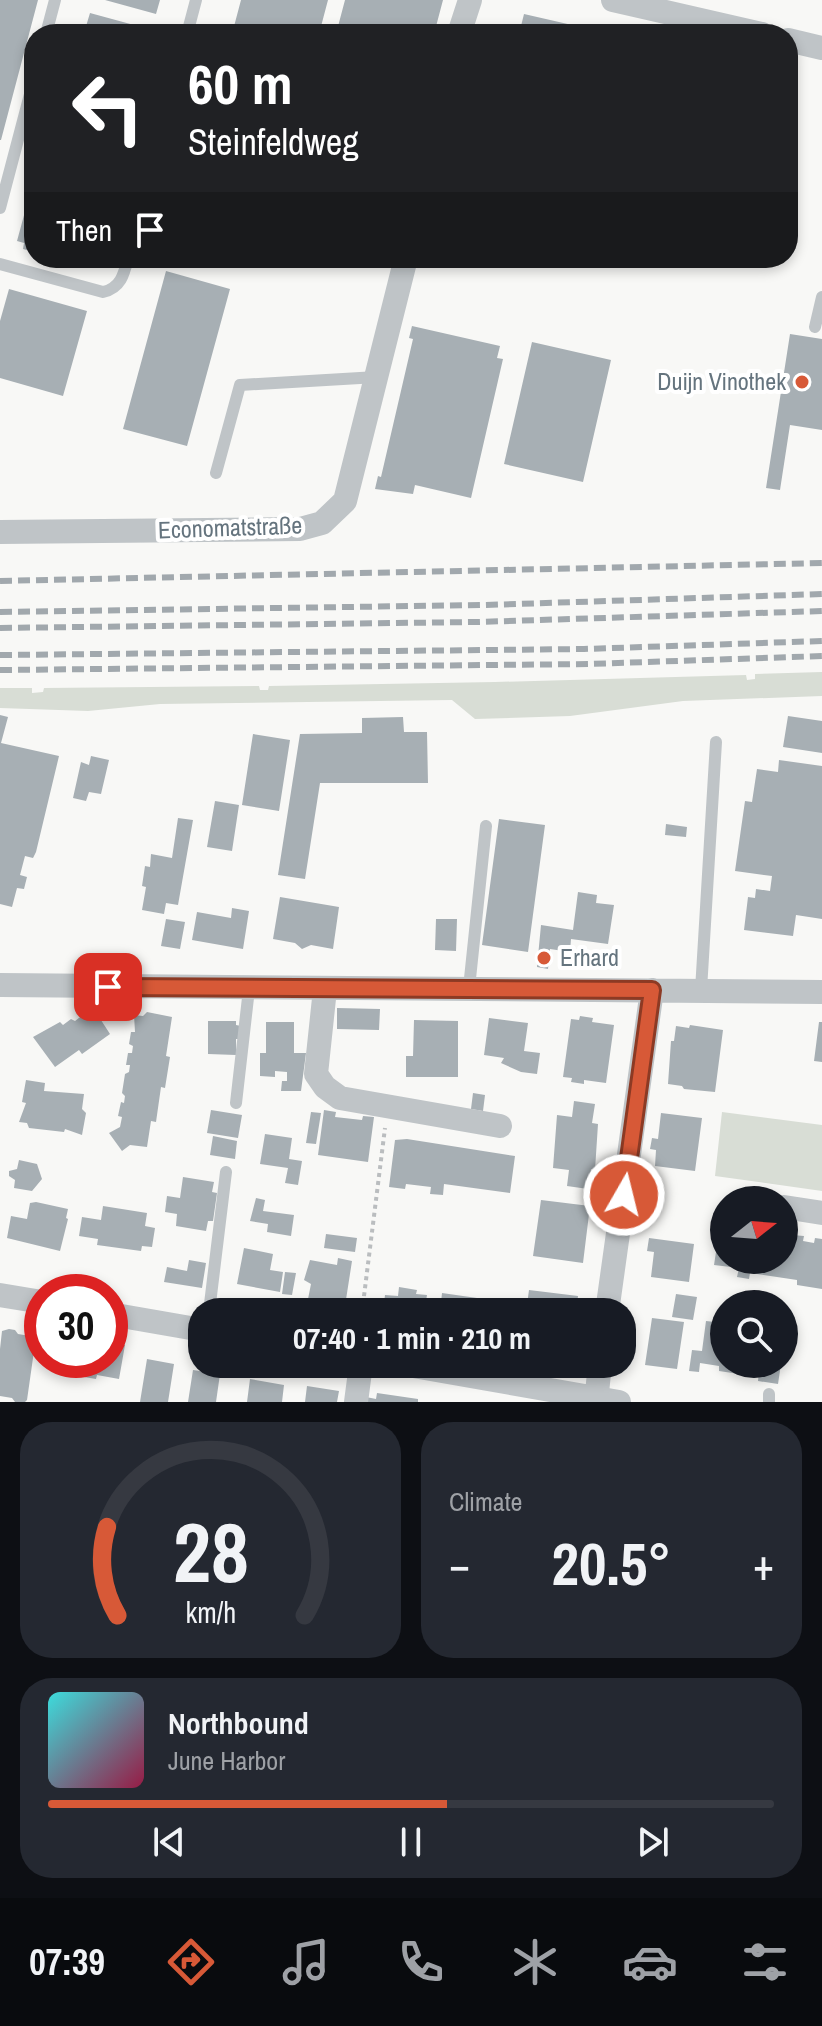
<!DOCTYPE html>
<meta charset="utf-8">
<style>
body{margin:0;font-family:"Archivo Narrow",sans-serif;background:#242831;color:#f1f3f6;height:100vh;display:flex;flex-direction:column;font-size:30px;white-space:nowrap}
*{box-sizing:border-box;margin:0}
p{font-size:26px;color:#9ea1a6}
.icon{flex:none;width:44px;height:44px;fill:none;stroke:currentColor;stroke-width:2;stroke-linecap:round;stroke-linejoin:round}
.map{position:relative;height:1402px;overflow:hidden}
.details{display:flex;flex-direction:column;gap:20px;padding:20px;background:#0d0f14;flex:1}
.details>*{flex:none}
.banner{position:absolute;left:24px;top:24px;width:774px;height:244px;border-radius:32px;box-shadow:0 4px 12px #0003;background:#202124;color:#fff;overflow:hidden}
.needle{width:52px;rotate:73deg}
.fabs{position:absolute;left:710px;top:1186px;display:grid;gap:16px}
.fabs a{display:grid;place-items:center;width:88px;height:88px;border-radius:50%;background:#171b24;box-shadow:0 4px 12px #0003;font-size:40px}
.speed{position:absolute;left:24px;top:1274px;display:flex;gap:16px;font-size:40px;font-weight:700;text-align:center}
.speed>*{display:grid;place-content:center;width:104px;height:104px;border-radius:50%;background:#171b24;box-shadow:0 4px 12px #0003;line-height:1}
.speed .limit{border:12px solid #d22;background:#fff;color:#111}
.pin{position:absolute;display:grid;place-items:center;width:68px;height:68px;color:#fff;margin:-34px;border-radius:16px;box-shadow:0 4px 12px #0006}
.me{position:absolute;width:88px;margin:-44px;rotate:8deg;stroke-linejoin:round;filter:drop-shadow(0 0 6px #0008)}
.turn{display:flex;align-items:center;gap:28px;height:168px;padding:0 32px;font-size:36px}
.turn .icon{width:104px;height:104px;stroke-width:2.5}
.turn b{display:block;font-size:56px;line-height:68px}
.then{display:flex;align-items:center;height:76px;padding:0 32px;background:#0003;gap:16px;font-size:30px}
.big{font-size:60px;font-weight:800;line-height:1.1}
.details .card{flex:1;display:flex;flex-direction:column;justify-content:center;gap:12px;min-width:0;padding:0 28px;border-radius:32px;background:#242831}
.details .dial{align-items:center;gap:0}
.dial svg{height:208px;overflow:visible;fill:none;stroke:#363941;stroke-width:7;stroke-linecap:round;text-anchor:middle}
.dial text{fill:#f1f3f6;stroke:none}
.song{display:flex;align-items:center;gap:24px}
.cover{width:96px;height:96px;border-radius:12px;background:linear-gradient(135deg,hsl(180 70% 55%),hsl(340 70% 35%))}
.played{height:8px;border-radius:4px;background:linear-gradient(90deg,#d75937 55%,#363941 55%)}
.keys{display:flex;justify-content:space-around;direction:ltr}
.heat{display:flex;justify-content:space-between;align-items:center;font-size:44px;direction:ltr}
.details .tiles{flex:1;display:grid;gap:20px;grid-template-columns:1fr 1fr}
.card:last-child{grid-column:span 2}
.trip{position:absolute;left:188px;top:1298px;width:448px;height:80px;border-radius:32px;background:#171b24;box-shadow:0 4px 12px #0003;font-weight:800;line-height:80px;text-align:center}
.menu{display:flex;height:128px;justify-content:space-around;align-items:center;background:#090b0e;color:#9ea1a6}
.menu .icon{width:56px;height:56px}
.menu .current{color:#d75937}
.menu b{font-size:36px;color:#f1f3f6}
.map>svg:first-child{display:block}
.green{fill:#d8ddd5}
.building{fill:#a7afb4}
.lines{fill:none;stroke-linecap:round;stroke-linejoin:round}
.path{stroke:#babdbf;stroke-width:4;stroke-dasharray:4 4;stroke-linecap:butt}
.service{stroke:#bfc4c7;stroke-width:12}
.minor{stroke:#bfc4c7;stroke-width:24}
.rail{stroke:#a1a8ad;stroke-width:6;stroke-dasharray:12 6;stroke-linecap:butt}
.route-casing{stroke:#8c3a24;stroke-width:20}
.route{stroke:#d75937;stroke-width:14}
.poi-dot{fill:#d75937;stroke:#fff;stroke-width:3}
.labels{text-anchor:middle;stroke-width:8;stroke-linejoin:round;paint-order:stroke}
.poi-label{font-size:24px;fill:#65747e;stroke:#fff;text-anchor:end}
.street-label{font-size:24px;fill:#65747e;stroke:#fff}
</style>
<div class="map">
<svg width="822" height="1402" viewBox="0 0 822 1402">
<rect width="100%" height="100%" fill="#f8f8f6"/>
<path class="green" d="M822,672V696L683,701L570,716L475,719L452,700L160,704L88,711L0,708V688H32V693L43,692L44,688L259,686L260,690H268L269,686L495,682L746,675L747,680L755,679V674Z
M722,1112L822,1125V1191L715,1176Z"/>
<path class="building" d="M0,0H38L1,140H0Z
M105,0H160L156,14Z
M241,0H328L319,34H232Z
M345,0H443L434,34H336Z
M90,13L156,31L155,34H74L75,30L84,33Z
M524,14L572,25L570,34H519Z
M33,182H34V252L23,249L24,243L17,241Z
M60,258H104L102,264L95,263L94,268Z
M166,271L230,289L187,446L123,429Z
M9,289L87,311L63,396L0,378V321Z
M412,326L500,346L497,358L503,359L471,498L415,485L413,494L375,489L378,476L381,477L413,339L409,338Z
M790,334L822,339V430L790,425L780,490L766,488Z
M532,342L611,360L583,482L504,464Z
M0,715L8,717L1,743L59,756L36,852L33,858L25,856L20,875L27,877L24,889L17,888L12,907L0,904Z
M788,716L822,721V753L783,747Z
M403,717L404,732H427L428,783H320L305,879L278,875L300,734L362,733V718Z
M253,734L290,740L279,811L242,805Z
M91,756L109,760L101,794L89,792L86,801L73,798L81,762L89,765Z
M779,760L822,766V919L796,915L793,936L744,930L748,897L755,898L756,889L770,891L772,876L735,871L745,801L752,802L757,769L778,772Z
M215,801L239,805L232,851L207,847Z
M178,818L193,820L178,905L166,903L164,914L142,910L146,887L142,886L145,866L150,867L151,854L172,858Z
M499,819L545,825L528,952L482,945Z
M666,824L687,827L686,837L665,835Z
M578,892L597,895L596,903L614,905L608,944L571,939L570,952L550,949L548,969L537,967L541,925L573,930Z
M280,897L339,907L333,949L311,945L302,949L295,943L273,939Z
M232,908L249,911L243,949L192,940L197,912L231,918Z
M166,919L185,922L180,949L161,946Z
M436,919H457L456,951L435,950Z
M337,1008L380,1009L379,1030L337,1029Z
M88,1011L93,1018L99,1017L110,1034L82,1054L79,1050L55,1067L33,1037L60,1022L63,1025L71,1019L75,1021Z
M147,1012L172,1017L166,1056L170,1057L165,1088L161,1087L156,1122L151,1121L147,1147L130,1145L122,1151L109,1133L120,1127L122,1117L118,1116L121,1102L124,1103L125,1096L122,1093L125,1074L129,1072L130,1065H126L128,1053H132L133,1046L129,1044L131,1032H135L134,1015L143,1016Z
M580,1016L593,1018L592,1022L614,1025L606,1083L584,1080V1084L571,1082L572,1078L563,1077L571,1019L579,1020Z
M489,1018L528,1023L524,1051L540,1053L537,1074L521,1072L501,1063L504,1058L484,1055Z
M414,1020L458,1021V1077H406V1056H413Z
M208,1021H236V1025L241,1026L242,1039H236V1055L208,1054Z
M266,1022H294V1053H306L301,1091H281L282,1081H287V1072L275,1071V1077L260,1076V1053H266Z
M819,1022H822V1062L814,1061Z
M690,1025L723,1030L715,1092L684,1089L682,1086L668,1084L671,1041H674L676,1026L689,1028Z
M26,1080L45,1083L44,1091L84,1094L82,1109L86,1113L82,1135L65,1129L64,1132L29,1128L27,1123L19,1122L26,1103L22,1102Z
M473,1093L485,1095L483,1111L471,1109Z
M574,1101L595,1104L592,1123L598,1124L595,1170L591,1169L588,1189L567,1186L569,1170L553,1168L557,1115L572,1117Z
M211,1110L242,1115L238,1138L207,1133Z
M324,1110L336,1112L335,1117L362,1120L363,1116L374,1117L368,1162L318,1155Z
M311,1112L321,1113L316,1144L306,1143Z
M661,1113L702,1118L695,1171L655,1166L656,1150L650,1149L652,1138L658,1139Z
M265,1134L292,1138L289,1159L302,1161L298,1185L285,1183L288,1168L260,1164Z
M213,1136L237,1141L235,1159L210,1155Z
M407,1139L515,1156L510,1193L444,1184L443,1195L430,1194L431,1187L406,1184L405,1189L389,1187L395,1140Z
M19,1160L37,1164L42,1179L32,1191L14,1188L15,1180L9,1176V1171L17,1169Z
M183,1177L214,1182L212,1192L217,1193L213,1221H208L206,1231L176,1226L177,1214L165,1212L167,1196L180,1198Z
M256,1198L265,1200L263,1211L294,1215L291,1236L267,1232L268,1224L250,1221Z
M541,1200L590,1206L583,1263L533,1256Z
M36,1202L68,1209L66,1218L68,1219L60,1251L7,1238L11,1216L27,1219L30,1203Z
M103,1206L147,1213L145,1226L155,1228L152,1247L142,1246L141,1251L97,1245L98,1239L79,1236L82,1217L101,1220Z
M720,1226L724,1227V1260H784V1228L793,1230L792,1235L804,1236L803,1241L814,1243L815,1238L822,1239V1289L797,1285V1280L750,1273L749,1279L737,1277L739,1268L714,1265Z
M326,1234L357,1238L355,1252L324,1248Z
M649,1238L694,1244L689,1282L651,1277L654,1252L647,1251Z
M244,1248L273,1254L270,1270L283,1272L280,1292L237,1284Z
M338,1258L352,1261L345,1306L308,1299L311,1284L304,1280L310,1260L337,1265Z
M189,1260L206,1263L202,1288L164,1282L167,1267L187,1271Z
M285,1272L296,1273L292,1295L282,1294Z
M399,1287L417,1290L416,1294L427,1295L426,1301L436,1302L435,1312H383L385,1295L398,1296Z
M529,1290L578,1296L576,1312H526Z
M442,1293L491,1300L489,1312H440Z
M676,1294L697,1297L693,1320L672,1317Z
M652,1318L684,1322L677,1369L645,1365Z
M706,1321L724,1323V1364H781L778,1384L758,1381L759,1371L740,1368L739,1374L719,1371V1366L700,1363L699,1372L689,1371L692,1350L702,1351Z
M9,1329L15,1330L18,1334L36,1337L27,1400L25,1402H15L12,1398L0,1396V1349L2,1331Z
M110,1342L125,1345L119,1379L97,1375L96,1379L84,1377L85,1373L82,1372L84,1360H110Z
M147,1359L174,1364L168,1402H140Z
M193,1370L220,1374L216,1402H188Z
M250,1379L284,1385L282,1402H247Z
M307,1386L339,1391L337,1402H305Z
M377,1393L418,1399V1402H365L366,1397L376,1399Z"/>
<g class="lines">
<path class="path" d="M362,1312L385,1128"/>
<path class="service" d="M46,34L55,0
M187,34L196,0
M0,208L34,79
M0,264L103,292C121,288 124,274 128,258
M815,327L822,297
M216,473L240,385L377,377
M469,988L486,826
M701,990L716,742
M236,1103L249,989
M209,1312L226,1172
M769,1402V1394"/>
<path class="minor" d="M613,0L762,34
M459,34L470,0
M788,40L822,48
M0,532L300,529L322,523L345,501L406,258
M0,985L822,992
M325,989L316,1074L325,1087L340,1098L500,1126
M784,1207L822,1213
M0,1295L42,1302
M607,1312L652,990
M110,1314L202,1330
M402,1364L619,1402
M356,1402L361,1364
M596,1402L600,1364"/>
<path class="rail" d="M0,581L822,563
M0,612L485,605L822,594
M0,628L477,622L822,611
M0,655L584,649L822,641
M0,670L589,664L822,656"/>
</g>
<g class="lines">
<g class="route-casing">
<path id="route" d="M108,987L652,990L624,1195"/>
</g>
<use href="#route" class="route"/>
</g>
<g class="poi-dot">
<circle cx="802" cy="382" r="8"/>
<circle cx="544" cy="958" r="8"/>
</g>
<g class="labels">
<g class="poi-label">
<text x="786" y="390">Duijn Vinothek</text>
<text x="560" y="966" text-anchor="start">Erhard</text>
</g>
<g class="street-label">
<text transform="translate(230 528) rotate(-2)" y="8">Economatstraße</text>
</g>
</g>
</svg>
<div class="fabs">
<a><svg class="needle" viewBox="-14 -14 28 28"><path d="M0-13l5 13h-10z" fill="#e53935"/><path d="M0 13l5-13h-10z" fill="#9ea1a6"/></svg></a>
<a><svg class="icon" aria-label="search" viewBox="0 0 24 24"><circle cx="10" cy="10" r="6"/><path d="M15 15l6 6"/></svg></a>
</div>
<div class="speed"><div class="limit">30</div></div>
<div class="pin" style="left:108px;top:987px;background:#d93025"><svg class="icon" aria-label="arrive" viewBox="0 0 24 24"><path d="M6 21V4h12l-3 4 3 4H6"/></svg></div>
<svg class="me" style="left:624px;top:1195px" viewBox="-20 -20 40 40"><circle r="17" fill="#d75937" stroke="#fff" stroke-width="3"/><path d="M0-11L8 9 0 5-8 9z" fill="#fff"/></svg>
<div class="trip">07:40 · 1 min · 210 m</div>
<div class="banner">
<div class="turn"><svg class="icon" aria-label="left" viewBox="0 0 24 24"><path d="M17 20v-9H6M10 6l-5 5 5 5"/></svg><div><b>60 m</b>Steinfeldweg</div></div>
<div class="then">Then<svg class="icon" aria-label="arrive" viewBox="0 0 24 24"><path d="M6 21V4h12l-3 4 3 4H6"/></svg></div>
</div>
</div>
<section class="details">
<div class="tiles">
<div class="card dial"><svg viewBox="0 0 100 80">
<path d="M14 69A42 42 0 1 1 86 69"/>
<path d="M14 69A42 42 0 0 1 10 35" stroke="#d75937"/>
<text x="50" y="56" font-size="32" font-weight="700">28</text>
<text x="50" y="72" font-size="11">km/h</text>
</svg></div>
<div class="card"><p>Climate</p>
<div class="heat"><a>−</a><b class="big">20.5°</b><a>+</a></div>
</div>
<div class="card">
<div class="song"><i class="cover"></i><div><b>Northbound</b><p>June Harbor</p></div></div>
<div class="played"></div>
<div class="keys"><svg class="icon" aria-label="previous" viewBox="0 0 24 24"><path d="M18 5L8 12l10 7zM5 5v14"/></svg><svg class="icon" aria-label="pause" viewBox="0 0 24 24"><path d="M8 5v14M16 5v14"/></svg><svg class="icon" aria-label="next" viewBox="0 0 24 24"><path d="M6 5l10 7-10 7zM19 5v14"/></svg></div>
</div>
</div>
</section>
<nav class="menu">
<b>07:39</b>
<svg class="icon current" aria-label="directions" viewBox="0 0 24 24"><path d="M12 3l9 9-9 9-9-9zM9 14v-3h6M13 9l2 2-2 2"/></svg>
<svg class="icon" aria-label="music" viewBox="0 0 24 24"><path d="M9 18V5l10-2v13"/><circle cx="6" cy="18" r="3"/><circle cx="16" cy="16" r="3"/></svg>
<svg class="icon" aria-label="phone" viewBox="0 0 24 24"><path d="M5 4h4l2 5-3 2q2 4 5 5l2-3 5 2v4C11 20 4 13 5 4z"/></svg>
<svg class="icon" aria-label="climate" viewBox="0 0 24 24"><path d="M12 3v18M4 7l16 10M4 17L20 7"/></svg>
<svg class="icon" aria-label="car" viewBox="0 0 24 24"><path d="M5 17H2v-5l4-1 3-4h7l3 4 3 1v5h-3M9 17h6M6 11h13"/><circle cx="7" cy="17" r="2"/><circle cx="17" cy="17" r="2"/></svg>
<svg class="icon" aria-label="filters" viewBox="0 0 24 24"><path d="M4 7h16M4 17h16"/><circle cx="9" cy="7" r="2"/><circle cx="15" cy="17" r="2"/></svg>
</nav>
